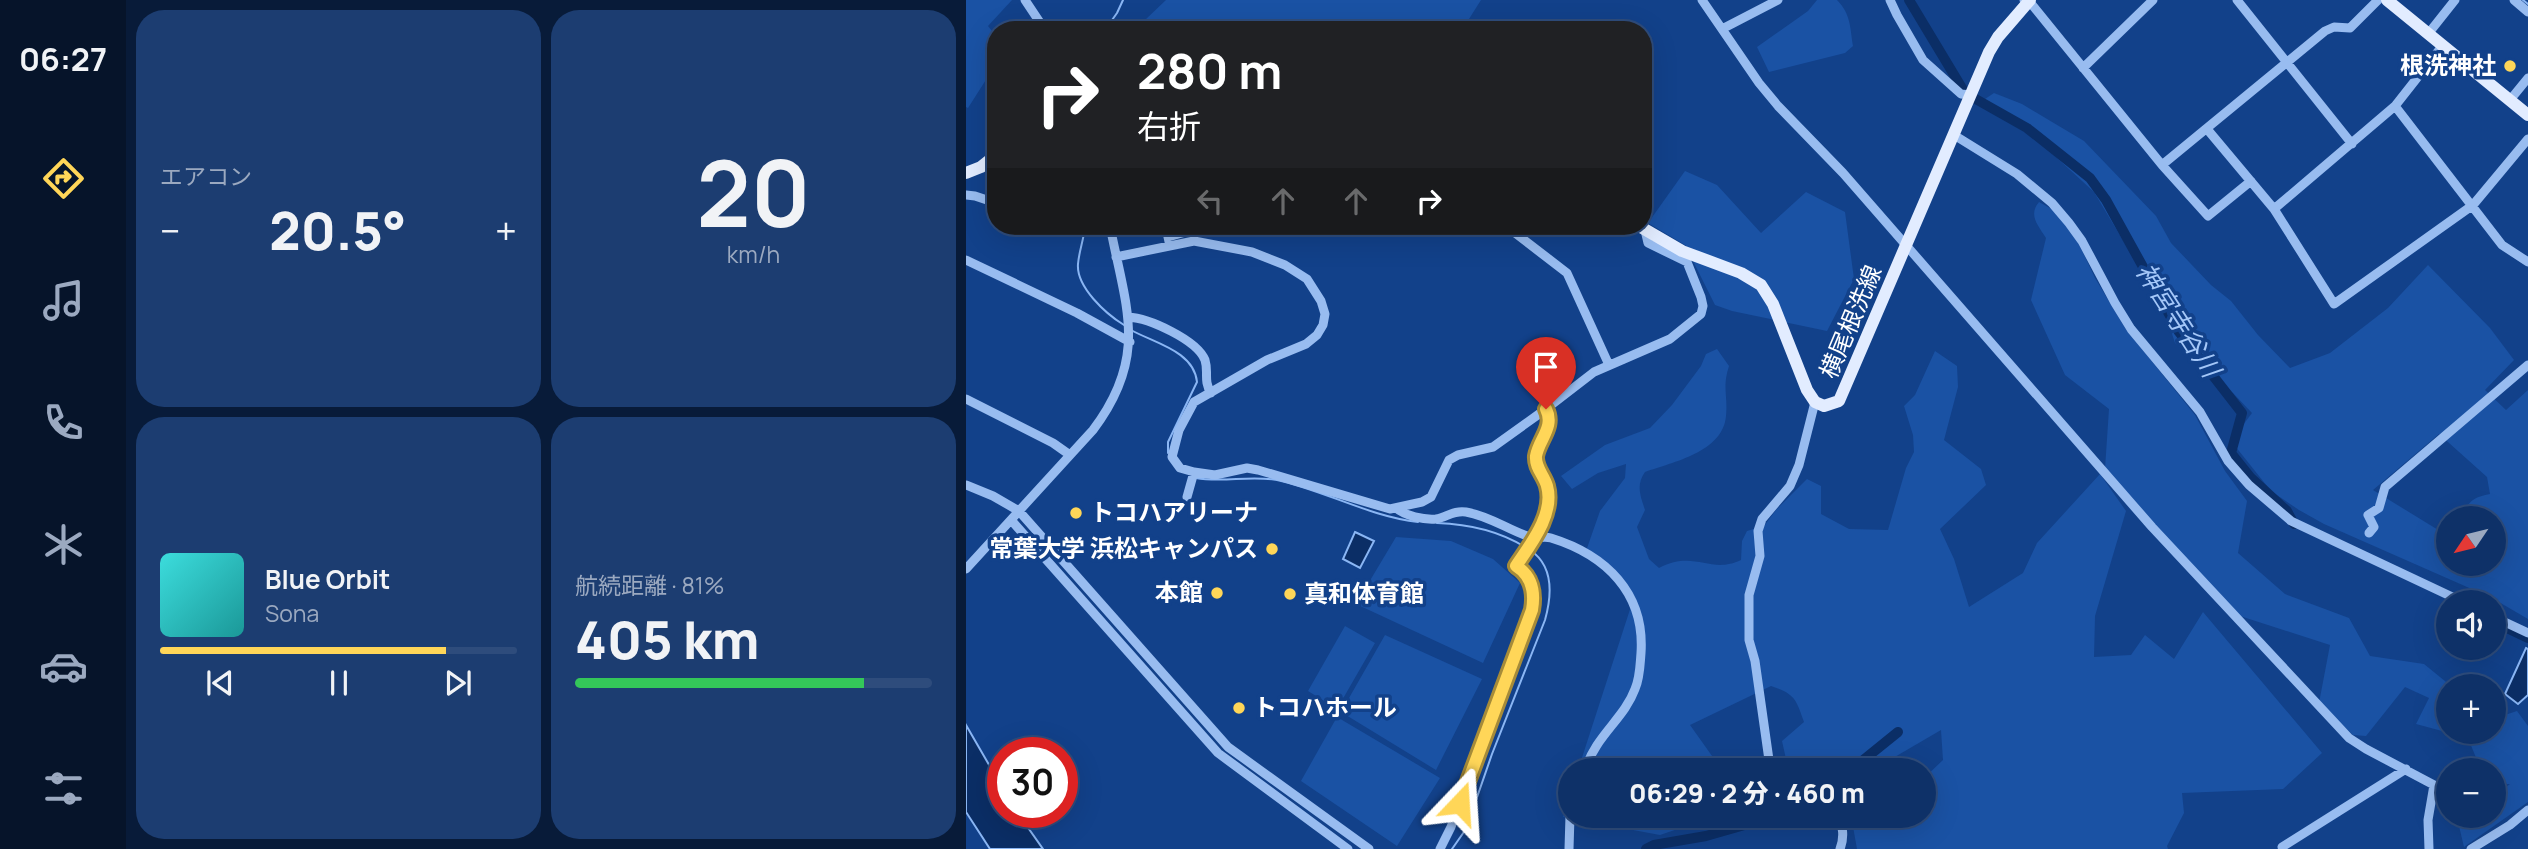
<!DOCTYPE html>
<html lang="ja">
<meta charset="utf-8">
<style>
body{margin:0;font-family:Manrope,"Noto Sans JP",sans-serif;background:#1c3d71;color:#f1f3f6;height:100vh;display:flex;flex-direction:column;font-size:26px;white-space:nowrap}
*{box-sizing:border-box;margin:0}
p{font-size:23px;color:#9ba9c0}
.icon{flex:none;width:38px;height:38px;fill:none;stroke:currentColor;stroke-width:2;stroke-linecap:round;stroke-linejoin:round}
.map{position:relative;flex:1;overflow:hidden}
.panel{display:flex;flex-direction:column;gap:10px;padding:10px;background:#081b39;width:840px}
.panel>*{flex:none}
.hud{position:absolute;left:21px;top:21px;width:665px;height:214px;border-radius:28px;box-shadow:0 7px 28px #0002,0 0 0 2px #2e4c7c;background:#202124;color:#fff;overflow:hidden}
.needle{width:46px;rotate:235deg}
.controls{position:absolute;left:1470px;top:506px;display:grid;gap:14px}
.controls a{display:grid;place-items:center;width:70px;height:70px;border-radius:50%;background:#0e3168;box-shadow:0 7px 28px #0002,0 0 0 2px #2e4c7c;font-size:35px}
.speed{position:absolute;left:21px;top:737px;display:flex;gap:14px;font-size:35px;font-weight:700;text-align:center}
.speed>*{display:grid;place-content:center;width:91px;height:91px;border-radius:50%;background:#0e3168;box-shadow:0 7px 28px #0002,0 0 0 2px #2e4c7c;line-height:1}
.speed .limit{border:10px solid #d22;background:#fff;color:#111}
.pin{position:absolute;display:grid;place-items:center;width:60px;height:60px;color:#fff;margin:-72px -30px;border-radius:50% 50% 50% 0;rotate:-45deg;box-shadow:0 0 7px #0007}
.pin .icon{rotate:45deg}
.me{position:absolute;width:77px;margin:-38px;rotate:20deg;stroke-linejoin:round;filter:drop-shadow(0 0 5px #0008)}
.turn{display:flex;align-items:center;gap:24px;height:147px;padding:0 35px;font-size:32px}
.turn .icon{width:91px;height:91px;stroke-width:2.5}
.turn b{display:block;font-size:49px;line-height:60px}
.lanes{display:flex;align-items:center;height:66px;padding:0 35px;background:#0003;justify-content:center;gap:35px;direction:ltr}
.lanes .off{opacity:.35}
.big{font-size:52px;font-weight:800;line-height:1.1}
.panel .card{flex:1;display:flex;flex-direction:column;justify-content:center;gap:10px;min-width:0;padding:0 24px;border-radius:28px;background:#1c3d71}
.panel .dial{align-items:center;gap:0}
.dial b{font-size:91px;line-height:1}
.song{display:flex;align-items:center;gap:21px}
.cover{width:84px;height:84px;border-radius:10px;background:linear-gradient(135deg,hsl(180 70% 55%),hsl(180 70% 35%))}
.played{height:7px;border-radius:4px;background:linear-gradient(90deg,#ffd658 80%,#2e4c7c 80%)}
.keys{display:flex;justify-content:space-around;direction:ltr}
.heat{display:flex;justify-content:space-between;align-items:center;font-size:38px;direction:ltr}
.charge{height:10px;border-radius:5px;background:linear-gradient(90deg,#34c759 81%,#2e4c7c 0)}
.panel .tiles{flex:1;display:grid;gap:10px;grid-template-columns:repeat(2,1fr)}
.trip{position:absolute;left:592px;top:758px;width:378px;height:70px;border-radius:35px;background:#0e3168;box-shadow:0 7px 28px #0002,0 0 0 2px #2e4c7c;font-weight:800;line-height:70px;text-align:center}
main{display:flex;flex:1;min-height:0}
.tabs{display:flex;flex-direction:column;width:126px;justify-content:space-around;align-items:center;background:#06142a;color:#9ba9c0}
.tabs .icon{width:49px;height:49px}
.tabs .active{color:#ffd658}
.tabs b{font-size:32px;color:#f1f3f6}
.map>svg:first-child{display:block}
.green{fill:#1a52a4;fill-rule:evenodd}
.water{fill:#0b2e66;stroke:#8ab6f4;stroke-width:2}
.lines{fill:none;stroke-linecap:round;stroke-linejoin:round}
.stream{stroke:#8ab6f4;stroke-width:2}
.river{stroke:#0b2e66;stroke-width:10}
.minor{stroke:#98bcf0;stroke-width:9}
.major{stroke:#e2ecff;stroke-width:12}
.route-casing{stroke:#a68b39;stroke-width:18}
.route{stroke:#ffd658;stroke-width:12}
.poi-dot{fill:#ffd658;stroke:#12418a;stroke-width:2.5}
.labels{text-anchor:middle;stroke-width:7;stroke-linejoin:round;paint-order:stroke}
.poi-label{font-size:24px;font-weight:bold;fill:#fff;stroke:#12418a;text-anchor:end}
.street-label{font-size:24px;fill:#fff;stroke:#12418a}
.water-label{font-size:26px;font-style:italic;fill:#a4c7f8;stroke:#12418a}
</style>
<main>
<nav class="tabs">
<b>06:27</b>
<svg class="icon active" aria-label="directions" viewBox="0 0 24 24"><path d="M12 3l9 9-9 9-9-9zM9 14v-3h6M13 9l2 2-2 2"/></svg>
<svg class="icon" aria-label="music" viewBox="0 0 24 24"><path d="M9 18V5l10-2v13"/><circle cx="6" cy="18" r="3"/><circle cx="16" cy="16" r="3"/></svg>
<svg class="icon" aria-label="phone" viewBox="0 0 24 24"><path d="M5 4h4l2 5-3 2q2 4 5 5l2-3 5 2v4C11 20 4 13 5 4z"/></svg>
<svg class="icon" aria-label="climate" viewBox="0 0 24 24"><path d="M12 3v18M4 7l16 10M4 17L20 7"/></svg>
<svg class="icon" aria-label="car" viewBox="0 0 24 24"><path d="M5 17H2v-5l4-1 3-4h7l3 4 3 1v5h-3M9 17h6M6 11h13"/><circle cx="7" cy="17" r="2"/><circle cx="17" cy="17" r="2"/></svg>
<svg class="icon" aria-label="filters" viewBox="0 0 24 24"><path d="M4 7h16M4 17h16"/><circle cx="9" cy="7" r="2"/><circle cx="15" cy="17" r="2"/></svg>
</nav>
<section class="panel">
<div class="tiles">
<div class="card"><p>エアコン</p>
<div class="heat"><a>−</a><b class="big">20.5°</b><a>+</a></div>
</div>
<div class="card dial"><b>20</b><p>km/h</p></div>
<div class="card">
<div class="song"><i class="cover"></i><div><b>Blue Orbit</b><p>Sona</p></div></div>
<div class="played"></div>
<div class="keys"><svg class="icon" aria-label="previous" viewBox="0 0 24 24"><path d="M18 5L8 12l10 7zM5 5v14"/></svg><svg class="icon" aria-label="pause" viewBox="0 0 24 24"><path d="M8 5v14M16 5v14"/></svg><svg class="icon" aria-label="next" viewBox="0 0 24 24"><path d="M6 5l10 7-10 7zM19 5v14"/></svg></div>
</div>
<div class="card"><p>航続距離 · 81%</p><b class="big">405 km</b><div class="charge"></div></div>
</div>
</section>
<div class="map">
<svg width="1562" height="849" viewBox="0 0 1562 849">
<rect width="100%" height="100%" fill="#12418a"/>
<path class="green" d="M0,0H46L22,26L30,36V64L2,108L0,107Z
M200,0H515L496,30H182L179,20Z
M851,0H871C885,14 884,28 887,46L879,53L803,72L791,47L842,11Z
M1028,93L1056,104L1118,141L1190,216L1205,243L1245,285L1265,301L1292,335L1324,368L1364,353L1422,308L1462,265L1524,328L1548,360L1519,390L1540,410L1562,390V619L1526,598L1358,524L1333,510L1305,491L1265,441L1286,413L1267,393L1209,343L1198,309L1128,192L1078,146L1019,99ZM1473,434L1521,477L1524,494C1507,497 1501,502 1496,518H1528V564H1482V536L1407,490Z
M719,171L751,185L795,233L840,192L879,212L888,279L861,331L766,311L749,305L719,245L682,223Z
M1073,202L1091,212L1113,244L1129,278L1159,328L1229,415L1259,471L1281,501L1272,553L1319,594L1383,618L1404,656L1458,664L1485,686H1482V732H1528V714L1533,717L1551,711L1562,726V802L1498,847L1493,826L1505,816H1528V797L1544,784H1528V770H1515L1502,738L1450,724L1463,698L1439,687L1400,736L1387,735L1353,703L1364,645L1274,616L1218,563L1171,503L1139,469L1143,409L1099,375L1065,300L1080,238C1072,225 1062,215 1073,202Z
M751,349L763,366C756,388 762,395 760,416C757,452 707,462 679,472C670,485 674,495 679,510L671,527L683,559L693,568C729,549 744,575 775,560L776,541L781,531L798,526L810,510L841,479L855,486V514L883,529L922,530L940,468L948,452L947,435L938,406L949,395L969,351L991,366L992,387L978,440L1015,469L1020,485L974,529L988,559L1003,607L1057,573L1071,543L1134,474L1160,511L1129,616L1128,657L1165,655L1179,635L1208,659L1237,612L1356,753L1317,789L1216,793L1218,813L1201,846L1202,849H891L886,821L896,816H957V779L977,760L975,730L927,758L897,770H826L822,768L816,741L838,722C830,699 829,694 805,686L724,725L756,770H612L668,597L648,569L620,551L634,511L659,478L660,464L632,473L606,489L595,476L639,445L684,428L706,405L735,366L740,354Z
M430,537L485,541L527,559L554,583L517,663L390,604Z
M379,626L409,643L371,709L342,691Z
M419,635L516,679L470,770L375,712Z
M371,717L474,778L431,846L335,781Z
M604,796V816H750L694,835L597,817Z"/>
<path class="water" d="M389,532L408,541L394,568L377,559Z
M1560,648L1562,649V695L1552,704L1539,694Z
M0,725L37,789V812H51L77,849H24L0,812Z"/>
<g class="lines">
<path class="stream" d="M1557,0L1562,4
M139,30L151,13L157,0
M119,226C118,239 113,251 112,264C110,287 140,314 158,325
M165,330C188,343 228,351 231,382L202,442V453
M230,478C257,483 283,475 311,480C357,490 405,517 452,522
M471,523C501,524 533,531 559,547
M486,849L500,829L526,754L579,620C586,595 588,566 564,550"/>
<path class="river" d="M943,0L999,93L1061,128L1124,178L1140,200L1213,332L1276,413L1265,453L1285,478L1321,511L1328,524
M1543,629L1562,638
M885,770L932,732
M680,849L688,845L740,836L810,816"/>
<path class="minor" d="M59,0L79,30
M736,0L793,83L812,106L877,173L1186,527L1383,738L1400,749L1468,785L1462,820L1463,849
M924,0L931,15L957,60L995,94L1005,95
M1058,0L1063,1L1196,165L1359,31L1368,27L1384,28L1412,0
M1271,0L1386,144
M1548,0L1562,12
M756,29L812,0
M1462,34L1489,0
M1477,45L1429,106L1536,245L1562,262
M1117,68L1187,0
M1544,100L1562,78
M1241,129L1308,209L1368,304L1507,205L1562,139
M988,135L1051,174L1086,203L1103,223L1116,241L1149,303L1165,329L1234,412L1262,461L1283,485L1325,521L1497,602
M1196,165L1242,216L1285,181
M0,195L9,196L30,203
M1308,209L1429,106
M540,226L601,273L643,365
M204,246L202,237L223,231L230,226
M150,257L228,241L286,252L319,265L341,279L355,301L359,314L357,325L351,335L340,344L301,360L228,402L213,430L206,457L214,468L228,472L221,497
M0,260L111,313L164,342
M162,317C183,318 231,340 239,360C243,373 237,380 245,393
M0,399L87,443L104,455
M228,472L249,475L281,468L292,470L424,509L456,502L465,497L483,460L492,455L527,447L580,409
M0,485L27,496L53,511L262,747L403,849
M430,508C439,516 458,520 470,519C481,517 488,510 500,512C524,516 542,530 564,537C571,539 578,536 585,538C640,555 679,593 675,653C674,665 674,678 669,689C658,719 630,735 619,770
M45,520L252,753L382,849
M1403,533L1408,527L1402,515L1413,508L1419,487L1562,365
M0,569L127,430C183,356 160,308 144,226
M1528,617L1562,633
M807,770L803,760L789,661L783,640V595L794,556L792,531L796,519L824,486L833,465L849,402
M871,816C878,825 878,839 874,849
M1316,847L1440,769
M474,849L485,827L566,610C569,593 566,576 550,567C564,544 589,514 581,486C578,475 569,468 571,456C573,439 589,427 580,409L628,372L704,339L735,314L737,306L735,297L721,262L682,243L679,230
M603,849L604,816
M1505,849L1544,825L1562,810"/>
<path class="major" d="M1421,0L1562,115
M0,173L15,167L30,155
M673,226L716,251L775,273L795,285L807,304L841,390L849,402L858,406L873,401L1023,52L1032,37L1064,0"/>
</g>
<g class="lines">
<g class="route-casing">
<path id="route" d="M494,803L566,610C569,593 566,576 550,566C564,545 589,514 581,486C578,475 569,468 570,456C573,439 589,427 580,409"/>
</g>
<use href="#route" class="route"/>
</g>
<g class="poi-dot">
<circle cx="1544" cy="66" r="7"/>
<circle cx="110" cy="513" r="7"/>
<circle cx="306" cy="549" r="7"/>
<circle cx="251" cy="593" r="7"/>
<circle cx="324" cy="594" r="7"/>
<circle cx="273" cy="708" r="7"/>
</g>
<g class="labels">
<g class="poi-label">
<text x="1530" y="74">根洗神社</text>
<text x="124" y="521" text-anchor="start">トコハアリーナ</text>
<text x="292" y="557">常葉大学 浜松キャンパス</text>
<text x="237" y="601">本館</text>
<text x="338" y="602" text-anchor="start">真和体育館</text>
<text x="287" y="716" text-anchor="start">トコハホール</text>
</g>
<g class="street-label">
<text transform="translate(885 322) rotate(-67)" y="8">横尾根洗線</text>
</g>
<g class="water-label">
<text transform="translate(1212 320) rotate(57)" y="9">神宮寺谷川</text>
</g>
</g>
</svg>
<div class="controls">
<a><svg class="needle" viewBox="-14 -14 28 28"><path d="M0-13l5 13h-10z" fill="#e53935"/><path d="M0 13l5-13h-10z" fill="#9ba9c0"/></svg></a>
<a><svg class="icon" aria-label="sound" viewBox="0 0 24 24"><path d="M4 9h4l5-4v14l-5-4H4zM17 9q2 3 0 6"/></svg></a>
<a>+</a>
<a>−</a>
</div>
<div class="speed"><div class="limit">30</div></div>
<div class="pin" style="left:580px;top:409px;background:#d93025"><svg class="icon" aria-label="arrive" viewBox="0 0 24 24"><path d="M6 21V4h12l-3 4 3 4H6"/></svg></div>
<svg class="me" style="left:494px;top:803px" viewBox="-20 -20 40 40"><path d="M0-17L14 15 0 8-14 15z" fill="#ffd658" stroke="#fff" stroke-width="4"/></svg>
<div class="trip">06:29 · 2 分 · 460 m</div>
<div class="hud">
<div class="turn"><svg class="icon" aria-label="right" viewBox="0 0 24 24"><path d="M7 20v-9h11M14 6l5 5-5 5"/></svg><div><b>280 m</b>右折</div></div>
<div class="lanes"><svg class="icon off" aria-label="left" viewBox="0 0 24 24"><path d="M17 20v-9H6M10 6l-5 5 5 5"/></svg><svg class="icon off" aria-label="ahead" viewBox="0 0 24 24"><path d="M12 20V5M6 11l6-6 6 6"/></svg><svg class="icon off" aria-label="ahead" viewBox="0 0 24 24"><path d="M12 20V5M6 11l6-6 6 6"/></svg><svg class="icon" aria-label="right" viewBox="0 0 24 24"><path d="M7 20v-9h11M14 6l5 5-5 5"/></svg></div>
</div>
</div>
</main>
